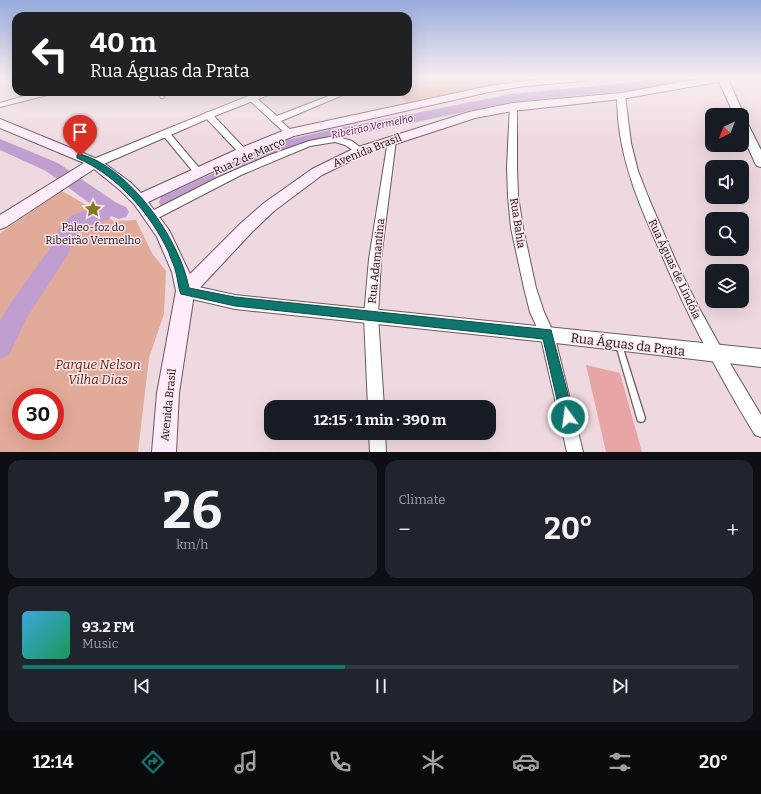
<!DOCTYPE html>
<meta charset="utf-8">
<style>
body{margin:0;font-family:Bitter,serif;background:#20242c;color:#f1f3f6;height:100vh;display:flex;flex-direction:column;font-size:15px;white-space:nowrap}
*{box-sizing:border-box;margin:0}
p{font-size:13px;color:#9ea1a6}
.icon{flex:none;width:22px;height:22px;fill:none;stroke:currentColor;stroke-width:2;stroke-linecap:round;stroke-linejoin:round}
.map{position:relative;height:452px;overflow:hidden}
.drawer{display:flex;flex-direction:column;gap:8px;padding:8px;background:#0d0f14;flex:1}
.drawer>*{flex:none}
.top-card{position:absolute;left:12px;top:12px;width:400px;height:84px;border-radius:12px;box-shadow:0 4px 16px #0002;background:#202124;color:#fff;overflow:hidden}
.needle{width:26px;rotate:223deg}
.buttons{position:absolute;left:705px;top:108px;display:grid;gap:8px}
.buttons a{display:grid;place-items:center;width:44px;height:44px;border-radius:8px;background:#171b24;box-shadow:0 4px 16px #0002;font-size:20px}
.speed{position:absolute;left:12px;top:388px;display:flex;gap:8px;font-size:20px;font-weight:700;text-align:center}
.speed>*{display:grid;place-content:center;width:52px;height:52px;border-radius:50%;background:#171b24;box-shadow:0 4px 16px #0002;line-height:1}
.speed .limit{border:6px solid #d22;background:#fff;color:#111}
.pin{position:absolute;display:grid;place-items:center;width:34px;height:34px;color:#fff;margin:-41px -17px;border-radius:50% 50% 50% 0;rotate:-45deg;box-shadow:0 0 4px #0007}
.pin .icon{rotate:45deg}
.me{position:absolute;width:44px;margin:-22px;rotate:346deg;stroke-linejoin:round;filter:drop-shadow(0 0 3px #0008)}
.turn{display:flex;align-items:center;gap:14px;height:84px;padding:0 12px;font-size:18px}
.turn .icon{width:52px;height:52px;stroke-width:2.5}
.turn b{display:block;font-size:28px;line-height:34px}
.big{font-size:30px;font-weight:700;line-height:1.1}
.drawer .card{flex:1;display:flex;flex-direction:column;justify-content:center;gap:6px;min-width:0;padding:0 14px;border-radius:12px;background:#20242c}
.drawer .dial{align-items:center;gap:0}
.dial b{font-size:52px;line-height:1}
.song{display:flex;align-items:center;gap:12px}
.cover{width:48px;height:48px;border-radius:6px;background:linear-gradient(135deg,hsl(200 70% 55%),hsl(150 70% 35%))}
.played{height:4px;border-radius:2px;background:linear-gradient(90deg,#0f766e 45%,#363941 45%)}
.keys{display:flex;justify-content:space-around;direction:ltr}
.heat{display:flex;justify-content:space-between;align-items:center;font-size:22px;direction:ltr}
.drawer .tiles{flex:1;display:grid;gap:8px;grid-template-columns:1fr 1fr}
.card:last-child{grid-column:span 2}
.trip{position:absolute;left:264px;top:400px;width:232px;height:40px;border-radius:12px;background:#171b24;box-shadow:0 4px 16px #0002;font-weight:700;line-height:40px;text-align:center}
.menu{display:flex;height:64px;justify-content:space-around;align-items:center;background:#090b0e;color:#9ea1a6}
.menu .icon{width:28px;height:28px}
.menu .current{color:#0f766e}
.menu b{font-size:18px;color:#f1f3f6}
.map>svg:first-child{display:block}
.green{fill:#e2aa98;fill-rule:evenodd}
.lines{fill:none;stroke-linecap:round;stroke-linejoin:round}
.river{fill:#c09ed0;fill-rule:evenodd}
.building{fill:#e7a5a6}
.service-casing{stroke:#6b595f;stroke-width:2.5}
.minor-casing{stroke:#6b595f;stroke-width:2}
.tertiary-casing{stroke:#6b595f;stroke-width:2}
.secondary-casing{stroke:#6b595f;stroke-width:2}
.service{fill:#fff;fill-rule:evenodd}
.minor{fill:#fff;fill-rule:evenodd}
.tertiary{fill:#fff;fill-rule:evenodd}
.secondary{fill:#feecfa;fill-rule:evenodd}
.route{fill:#0f766e;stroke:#0a4d48}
.labels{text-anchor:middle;stroke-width:3;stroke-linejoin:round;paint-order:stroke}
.far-water-label{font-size:10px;font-style:italic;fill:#502662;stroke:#fde6ed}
.street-label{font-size:11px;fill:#150e10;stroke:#fde6ed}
.poi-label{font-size:11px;fill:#150e10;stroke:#fde6ed}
.near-street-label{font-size:13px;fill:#150e10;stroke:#fde6ed}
.near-park-label{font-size:13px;font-style:italic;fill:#6a2106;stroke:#fde6ed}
</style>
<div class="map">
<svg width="761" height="452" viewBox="0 0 761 452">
<rect width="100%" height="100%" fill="#efd9e0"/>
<path class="green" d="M408,77H562L489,85L407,103L398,92H408Z
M62,191L114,221L136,220L152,253L166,271L164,314L149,358L138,452H0V233ZM21,397H55V431H21Z"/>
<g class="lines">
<path class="river" d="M659,77H689L687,80L682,81L635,90L511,102L326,141L299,148L175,207L168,209L161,207L159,202L161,197L287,140L325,131L511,94L635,82Z
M0,139L58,163L115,202L126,207L129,212L126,217L119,219L111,216L108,220L85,226L75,237L67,256L26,319L9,355L0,359V321L9,305L51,247L59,229L72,215L96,208L46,171L0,150Z"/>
</g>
<path class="building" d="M586,365L620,373L642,452H606Z"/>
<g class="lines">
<g class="service-casing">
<path id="service" d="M156,92H160L164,97L163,98H161Z
M619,342L621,343L622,345L645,418L644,421L641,422L638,421L637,418L616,345L617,343Z"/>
</g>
<g class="minor-casing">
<path id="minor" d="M39,92H52L51,94L0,107V103Z
M339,92H350L281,121L294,133L290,136L287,135L247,98L251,96H254L277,116Z
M618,94H624L625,96L631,143L638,171L649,199L677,264L699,308L725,355L761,415V437L755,435C719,376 687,315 660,251C641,209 622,165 618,118C618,111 616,101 618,94Z
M510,105H516L517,107V167L518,196L523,228L536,288L544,312L554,334L583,452H567L540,334L530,312L524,288L511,228L508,196L507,167Z
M208,112L211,113L246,150L248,152L246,154H240L205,117L204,115L205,113Z
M165,130L168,131L201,170L203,172L201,174H195L161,133Z
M335,136L352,141L365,151L363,153H357L345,145L335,142L310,146L241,175L156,219H148L147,216L148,213L217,178L270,155L309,141Z
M392,137L396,140L381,259L378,316L384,407H368L364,316L369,259L388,140Z
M369,433H385L386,452H370Z"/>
</g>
<g class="tertiary-casing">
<path id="tertiary" d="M719,77H727L728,79L744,115L743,117L742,115H734L718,79Z
M258,92H272L271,94L212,117L99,166H91L89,163L91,160Z
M742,119L747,122L761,150V167L757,166L755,163L742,134Z
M185,284L235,295L761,349V367L547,342L235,309L179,296L177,291L179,286Z"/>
</g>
<g class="secondary-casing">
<path id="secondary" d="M552,77H598L593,80L525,86L489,92L294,136L248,155L148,202L169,230L190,274L240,224L264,203L312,169L355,148L469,112L513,103L621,93L709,77H734L729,80L621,99L513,111L475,118L365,154L322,175L274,211L252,232L194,294L179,393L176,452H152L157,393L176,291L172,272L157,237L134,204L120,190L94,169L6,227L0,229V215L84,163L0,128V119L100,160L130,182L141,193L238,149L285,130L489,86Z"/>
</g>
<use href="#service" class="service"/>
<use href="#minor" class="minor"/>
<use href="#tertiary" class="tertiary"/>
<use href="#secondary" class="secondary"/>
</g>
<linearGradient id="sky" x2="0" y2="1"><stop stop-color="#98abde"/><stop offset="0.55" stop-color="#f8eef1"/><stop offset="1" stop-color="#f8eef1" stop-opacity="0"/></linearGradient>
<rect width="761" height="141" fill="url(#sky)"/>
<path class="route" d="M80,154C129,167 180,239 189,288L235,297L551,330L574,417L572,422L568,424L563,422L561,417L543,339L235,306L181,294C178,288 178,280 176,273C175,267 171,260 169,253C151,214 117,175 77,158V155Z"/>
<defs>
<g id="sight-bare" transform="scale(1.38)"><path d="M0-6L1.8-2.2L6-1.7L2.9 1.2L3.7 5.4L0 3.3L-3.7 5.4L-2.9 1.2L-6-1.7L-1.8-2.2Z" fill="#84781c" stroke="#fde6ed" stroke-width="2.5" paint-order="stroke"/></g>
</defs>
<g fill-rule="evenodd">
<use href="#sight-bare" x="93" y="209"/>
</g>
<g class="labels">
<g class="far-water-label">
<text transform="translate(372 126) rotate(-12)" y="4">Ribeirão Vermelho</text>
</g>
<g class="street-label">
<text transform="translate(367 150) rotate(-22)" y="4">Avenida Brasil</text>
<text transform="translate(249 156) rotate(-24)" y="4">Rua 2 de Março</text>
<text transform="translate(518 223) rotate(81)" y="4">Rua Bahia</text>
<text transform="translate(376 261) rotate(-84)" y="4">Rua Adamantina</text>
<text transform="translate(675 269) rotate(65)" y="4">Rua Águas de Lindóia</text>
<text transform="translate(168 405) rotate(-84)" y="4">Avenida Brasil</text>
</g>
<g class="poi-label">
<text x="93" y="231">Paleo-foz do<tspan x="93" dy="13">Ribeirão Vermelho</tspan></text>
</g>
<g class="near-street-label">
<text transform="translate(628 344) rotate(7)" y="5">Rua Águas da Prata</text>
</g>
<g class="near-park-label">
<text x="98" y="369">Parque Nelson<tspan x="98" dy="15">Vilha Dias</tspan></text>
</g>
</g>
</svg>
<div class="buttons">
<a><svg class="needle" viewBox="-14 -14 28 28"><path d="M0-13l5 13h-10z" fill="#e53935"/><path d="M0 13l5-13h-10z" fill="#9ea1a6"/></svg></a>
<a><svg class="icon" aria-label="sound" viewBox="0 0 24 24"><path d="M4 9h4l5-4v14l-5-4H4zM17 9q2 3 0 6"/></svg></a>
<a><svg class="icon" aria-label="search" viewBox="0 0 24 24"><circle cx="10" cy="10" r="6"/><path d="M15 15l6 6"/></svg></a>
<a><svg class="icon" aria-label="layers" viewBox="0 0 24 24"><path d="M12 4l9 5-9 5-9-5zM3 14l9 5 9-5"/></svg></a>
</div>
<div class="speed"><div class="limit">30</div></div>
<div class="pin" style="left:80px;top:156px;background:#d93025"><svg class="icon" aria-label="arrive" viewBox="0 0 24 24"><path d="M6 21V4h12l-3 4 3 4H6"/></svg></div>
<svg class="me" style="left:568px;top:417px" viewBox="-20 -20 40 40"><circle r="17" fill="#0f766e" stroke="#fff" stroke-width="3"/><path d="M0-11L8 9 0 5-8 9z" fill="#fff"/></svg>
<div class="trip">12:15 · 1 min · 390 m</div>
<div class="top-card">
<div class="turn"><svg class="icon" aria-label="left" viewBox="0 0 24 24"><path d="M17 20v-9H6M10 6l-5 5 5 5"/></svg><div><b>40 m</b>Rua Águas da Prata</div></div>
</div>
</div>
<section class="drawer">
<div class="tiles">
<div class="card dial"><b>26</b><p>km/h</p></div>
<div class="card"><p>Climate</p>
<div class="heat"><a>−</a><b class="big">20°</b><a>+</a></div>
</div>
<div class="card">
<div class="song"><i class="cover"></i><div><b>93.2 FM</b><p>Music</p></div></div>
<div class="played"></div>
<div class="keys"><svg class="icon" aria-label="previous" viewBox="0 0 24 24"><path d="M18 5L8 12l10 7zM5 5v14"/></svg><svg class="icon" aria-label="pause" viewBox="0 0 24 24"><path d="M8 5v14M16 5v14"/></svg><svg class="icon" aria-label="next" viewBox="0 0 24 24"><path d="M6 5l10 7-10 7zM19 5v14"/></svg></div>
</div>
</div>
</section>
<nav class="menu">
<b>12:14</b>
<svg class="icon current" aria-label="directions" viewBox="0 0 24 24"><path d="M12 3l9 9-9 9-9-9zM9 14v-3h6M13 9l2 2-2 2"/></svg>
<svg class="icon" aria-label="music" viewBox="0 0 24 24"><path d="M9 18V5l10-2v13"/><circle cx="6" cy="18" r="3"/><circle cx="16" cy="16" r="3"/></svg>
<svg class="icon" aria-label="phone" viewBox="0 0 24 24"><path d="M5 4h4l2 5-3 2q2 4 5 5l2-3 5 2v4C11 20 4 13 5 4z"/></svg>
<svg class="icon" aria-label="climate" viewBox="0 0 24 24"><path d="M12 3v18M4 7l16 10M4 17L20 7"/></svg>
<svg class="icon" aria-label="car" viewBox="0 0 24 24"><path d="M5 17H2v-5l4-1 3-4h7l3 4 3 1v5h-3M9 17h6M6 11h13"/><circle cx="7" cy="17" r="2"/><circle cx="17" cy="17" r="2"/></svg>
<svg class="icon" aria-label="filters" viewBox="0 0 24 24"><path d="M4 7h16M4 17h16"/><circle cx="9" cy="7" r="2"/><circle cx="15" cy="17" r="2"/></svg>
<b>20°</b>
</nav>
